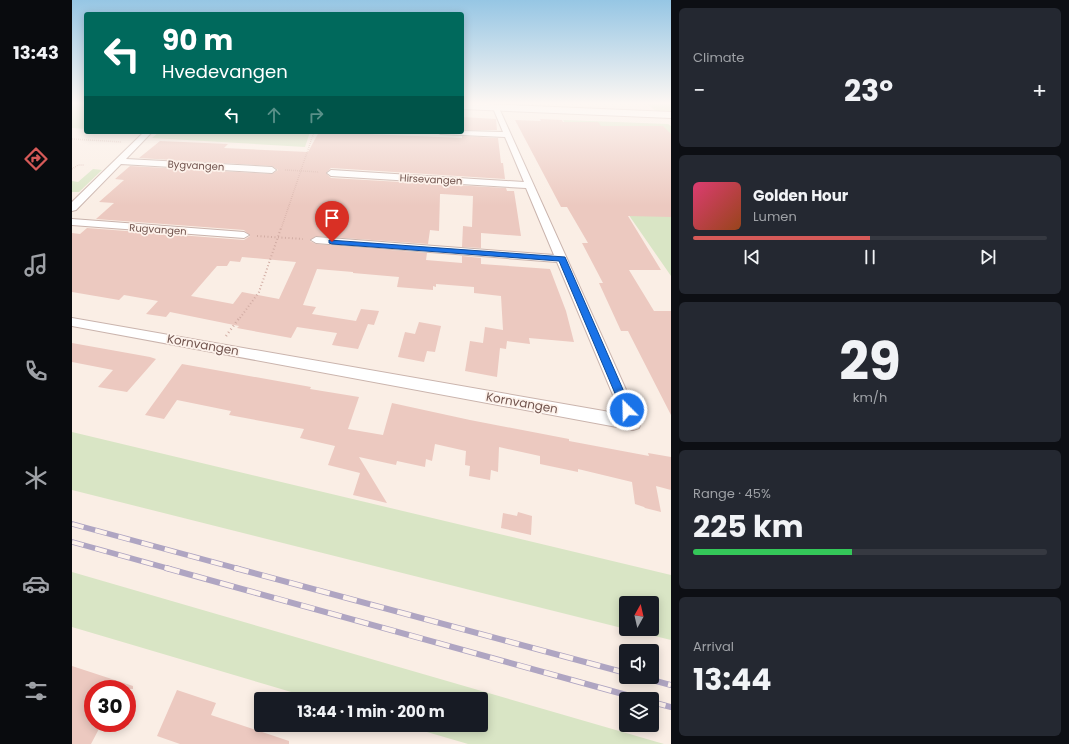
<!DOCTYPE html>
<meta charset="utf-8">
<style>
body{margin:0;font-family:Poppins,sans-serif;background:#242831;color:#f1f3f6;height:100vh;display:flex;flex-direction:column;font-size:15px;white-space:nowrap}
*{box-sizing:border-box;margin:0}
p{font-size:13px;color:#9ea1a6}
.icon{flex:none;width:22px;height:22px;fill:none;stroke:currentColor;stroke-width:2;stroke-linecap:round;stroke-linejoin:round}
.map{position:relative;flex:1;overflow:hidden}
.drawer{display:flex;flex-direction:column;gap:8px;padding:8px;background:#0d0f14;width:398px}
.drawer>*{flex:none}
.top-card{position:absolute;left:12px;top:12px;width:380px;height:122px;border-radius:4px;box-shadow:0 2px 10px #0003;background:#00695c;color:#fff;overflow:hidden}
.needle{width:26px;rotate:8deg}
.controls{position:absolute;left:547px;top:596px;display:grid;gap:8px}
.controls a{display:grid;place-items:center;width:40px;height:40px;border-radius:4px;background:#171b24;box-shadow:0 2px 10px #0003;font-size:20px}
.speed{position:absolute;left:12px;top:680px;display:flex;gap:8px;font-size:20px;font-weight:700;text-align:center}
.speed>*{display:grid;place-content:center;width:52px;height:52px;border-radius:50%;background:#171b24;box-shadow:0 2px 10px #0003;line-height:1}
.speed .limit{border:6px solid #d22;background:#fff;color:#111}
.pin{position:absolute;display:grid;place-items:center;width:34px;height:34px;color:#fff;margin:-41px -17px;border-radius:50% 50% 50% 0;rotate:-45deg;box-shadow:0 0 4px #0007}
.pin .icon{rotate:45deg}
.me{position:absolute;width:44px;margin:-22px;rotate:337deg;stroke-linejoin:round;filter:drop-shadow(0 0 3px #0008)}
.turn{display:flex;align-items:center;gap:14px;height:84px;padding:0 12px;font-size:18px}
.turn .icon{width:52px;height:52px;stroke-width:2.5}
.turn b{display:block;font-size:28px;line-height:34px}
.lanes{display:flex;align-items:center;height:38px;padding:0 12px;background:#0003;justify-content:center;gap:20px;direction:ltr}
.lanes .off{opacity:.35}
.big{font-size:30px;font-weight:700;line-height:1.1}
.drawer .card{flex:1;display:flex;flex-direction:column;justify-content:center;gap:6px;min-width:0;padding:0 14px;border-radius:6px;background:#242831}
.drawer .dial{align-items:center;gap:0}
.dial b{font-size:52px;line-height:1}
.song{display:flex;align-items:center;gap:12px}
.cover{width:48px;height:48px;border-radius:6px;background:linear-gradient(135deg,hsl(340 70% 55%),hsl(20 70% 35%))}
.played{height:4px;border-radius:2px;background:linear-gradient(90deg,#d65a58 50%,#363941 50%)}
.keys{display:flex;justify-content:space-around;direction:ltr}
.heat{display:flex;justify-content:space-between;align-items:center;font-size:22px;direction:ltr}
.charge{height:6px;border-radius:3px;background:linear-gradient(90deg,#34c759 45%,#363941 0)}
.trip{position:absolute;left:182px;top:692px;width:234px;height:40px;border-radius:4px;background:#171b24;box-shadow:0 2px 10px #0003;font-weight:700;line-height:40px;text-align:center}
main{display:flex;flex:1;min-height:0}
.dock{display:flex;flex-direction:column;width:72px;justify-content:space-around;align-items:center;background:#090b0e;color:#9ea1a6}
.dock .icon{width:28px;height:28px}
.dock .on{color:#d65a58}
.dock b{font-size:18px;color:#f1f3f6}
.map>svg:first-child{display:block}
.green{fill:#d9e5c5}
.building{fill:#ecc9c0;fill-rule:evenodd}
.lines{fill:none;stroke-linecap:round;stroke-linejoin:round}
.minor-casing{stroke:#cab4ad;stroke-width:2}
.tertiary-casing{stroke:#cab4ad;stroke-width:2}
.path-far2{stroke:#d1aca3;stroke-width:1.5;stroke-dasharray:0.5 1.5;stroke-linecap:butt}
.path-far1{stroke:#d1aca3;stroke-width:2;stroke-dasharray:1 2.5;stroke-linecap:butt}
.path{stroke:#d1aca3;stroke-width:2.5;stroke-dasharray:1 3;stroke-linecap:butt}
.minor{fill:#fff;fill-rule:evenodd}
.tertiary{fill:#fff;fill-rule:evenodd}
.rail-far1-casing{stroke:#afa5c2;stroke-width:5.5}
.rail-casing{stroke:#afa5c2;stroke-width:6}
.rail-far1{stroke:#fdf2eb;stroke-width:4;stroke-dasharray:12;stroke-linecap:butt}
.rail{stroke:#fdf2eb;stroke-width:4.5;stroke-dasharray:14;stroke-linecap:butt}
.route{fill:#1a73e8;stroke:#114b97}
.labels{text-anchor:middle;stroke-width:3.5;stroke-linejoin:round;paint-order:stroke}
.far-street-label{font-size:10px;fill:#70534d;stroke:#fdf2eb}
.street-label{font-size:12px;fill:#70534d;stroke:#fdf2eb}
</style>
<main>
<nav class="dock">
<b>13:43</b>
<svg class="icon on" aria-label="directions" viewBox="0 0 24 24"><path d="M12 3l9 9-9 9-9-9zM9 14v-3h6M13 9l2 2-2 2"/></svg>
<svg class="icon" aria-label="music" viewBox="0 0 24 24"><path d="M9 18V5l10-2v13"/><circle cx="6" cy="18" r="3"/><circle cx="16" cy="16" r="3"/></svg>
<svg class="icon" aria-label="phone" viewBox="0 0 24 24"><path d="M5 4h4l2 5-3 2q2 4 5 5l2-3 5 2v4C11 20 4 13 5 4z"/></svg>
<svg class="icon" aria-label="climate" viewBox="0 0 24 24"><path d="M12 3v18M4 7l16 10M4 17L20 7"/></svg>
<svg class="icon" aria-label="car" viewBox="0 0 24 24"><path d="M5 17H2v-5l4-1 3-4h7l3 4 3 1v5h-3M9 17h6M6 11h13"/><circle cx="7" cy="17" r="2"/><circle cx="17" cy="17" r="2"/></svg>
<svg class="icon" aria-label="filters" viewBox="0 0 24 24"><path d="M4 7h16M4 17h16"/><circle cx="9" cy="7" r="2"/><circle cx="15" cy="17" r="2"/></svg>
</nav>
<div class="map">
<svg width="599" height="744" viewBox="0 0 599 744">
<rect width="100%" height="100%" fill="#faeee5"/>
<path class="green" d="M0,102H14V129L0,128Z
M573,102H599V112L584,111Z
M491,120L596,124L599,126V276Z
M87,132H238L233,147L80,138Z
M21,169L30,170L7,192H0V181L6,182Z
M0,432L599,575V640L554,629H580V603H554V629L0,490Z
M0,572L592,744H396L331,725H409V699H243L0,627Z"/>
<path class="building" d="M390,117L424,119L425,130H390Z
M468,119L490,120L491,122H526L529,126H591L599,134V217L556,216L589,270H557L582,311H599V415L556,331H549L527,283H531L510,243H516L495,207H489L443,120L469,121Z
M247,132L390,138V136L426,138L429,163H431L433,179L259,168L254,173L259,178L434,188L435,191H442L449,236L409,233V248L390,247L391,226L400,227L401,196L370,194H368L367,231L358,230L356,244L244,236L238,241L244,244L355,253L354,260L390,263V256L409,258V264L478,269L494,311L502,342L457,338L458,344L435,341L434,349L428,348L425,377L393,371L398,341L411,343L413,327L431,330L429,296L402,293V287L364,284V287L361,286V290L325,287L327,277L281,273V272L245,269L231,305L244,307L240,314L284,321L289,309L307,311L302,325L296,324L286,349L260,345L265,333L225,327L219,338L165,328L167,326L98,312L94,317L74,314L86,301L52,295L47,300L0,292V233L8,234L15,228L172,240L178,236L172,230L24,219L42,203L27,202L52,180L43,179L58,166L200,174L206,170L200,166L67,158L88,141L156,144L152,148L236,152ZM170,257L224,262L207,299L170,292L161,304L119,296L145,266H155L158,261L168,262Z
M347,322L369,326L363,352L355,351L352,362L326,357L333,332L343,334Z
M0,343L78,357L84,359L55,392L26,387L41,370L0,362Z
M110,364L239,387L238,389L287,397L276,429L311,435L320,403L398,420L497,439V441L577,456L576,453L599,457V490L584,486L589,512L573,508L572,507L563,504L560,482L506,469V472L468,464V456L427,447L426,472L419,470L418,480L397,476L398,466L393,465L394,451L363,444L360,461L354,459L353,467L325,461L324,465L287,457L315,503L281,495L288,473L256,465L263,446L228,438L232,429L157,415L159,411L105,400L92,419L73,415Z
M446,512L460,516L459,535L429,528L431,513L445,516Z
M0,666L61,686V689H21V723H30L19,744H0Z
M105,690L144,703L139,715L217,741V744H108L85,736Z"/>
<g class="lines">
<g class="minor-casing">
<path id="minor" d="M424,106L427,108L569,423L567,428L561,430L0,326V318L549,414L485,262L244,243L239,240L244,237L482,255L454,188L259,176L255,173L259,170L452,182L433,137L369,134L365,132H390V131L431,132L421,108Z
M72,132H80L54,159L200,167L204,170L200,173L49,164L4,210L0,211V202Z
M0,219L172,232L177,235L172,238L0,225Z"/>
</g>
<g class="tertiary-casing">
<path id="tertiary" d="M390,103L599,112V118L390,109Z"/>
</g>
<path class="path-far2" d="M0,139L49,142
M0,169L6,165H12
M213,170L247,172
M209,229L242,132"/>
<path class="path-far1" d="M185,236L231,239
M168,318L187,292L209,228"/>
<path class="path" d="M154,336L168,317"/>
<use href="#minor" class="minor"/>
<use href="#tertiary" class="tertiary"/>
<g class="rail-far1-casing">
<path id="rail-far1" d="M0,524L167,569
M0,542L98,569"/>
</g>
<g class="rail-casing">
<path id="rail" d="M94,568L569,699
M163,568L554,673
M569,677L599,685
M580,702L599,707"/>
</g>
<use href="#rail-far1" class="rail-far1"/>
<use href="#rail" class="rail"/>
</g>
<linearGradient id="sky" x2="0" y2="1"><stop stop-color="#96c6e4"/><stop offset="0.5" stop-color="#fdf7f3"/><stop offset="1" stop-color="#fdf7f3" stop-opacity="0"/></linearGradient>
<rect width="599" height="206" fill="url(#sky)"/>
<path class="route" d="M257,240L493,257L560,410L558,412H551L550,410L487,261L260,244L257,243Z"/>
<g class="labels">
<g class="far-street-label">
<text transform="translate(124 165) rotate(3)" y="4">Bygvangen</text>
<text transform="translate(359 179) rotate(3)" y="4">Hirsevangen</text>
<text transform="translate(86 229) rotate(4)" y="4">Rugvangen</text>
</g>
<g class="street-label">
<text transform="translate(131 345) rotate(10)" y="4">Kornvangen</text>
<text transform="translate(450 403) rotate(10)" y="4">Kornvangen</text>
</g>
</g>
</svg>
<div class="controls">
<a><svg class="needle" viewBox="-14 -14 28 28"><path d="M0-13l5 13h-10z" fill="#e53935"/><path d="M0 13l5-13h-10z" fill="#9ea1a6"/></svg></a>
<a><svg class="icon" aria-label="sound" viewBox="0 0 24 24"><path d="M4 9h4l5-4v14l-5-4H4zM17 9q2 3 0 6"/></svg></a>
<a><svg class="icon" aria-label="layers" viewBox="0 0 24 24"><path d="M12 4l9 5-9 5-9-5zM3 14l9 5 9-5"/></svg></a>
</div>
<div class="speed"><div class="limit">30</div></div>
<div class="pin" style="left:260px;top:242px;background:#d93025"><svg class="icon" aria-label="arrive" viewBox="0 0 24 24"><path d="M6 21V4h12l-3 4 3 4H6"/></svg></div>
<svg class="me" style="left:555px;top:410px" viewBox="-20 -20 40 40"><circle r="17" fill="#1a73e8" stroke="#fff" stroke-width="3"/><path d="M0-11L8 9 0 5-8 9z" fill="#fff"/></svg>
<div class="trip">13:44 · 1 min · 200 m</div>
<div class="top-card">
<div class="turn"><svg class="icon" aria-label="left" viewBox="0 0 24 24"><path d="M17 20v-9H6M10 6l-5 5 5 5"/></svg><div><b>90 m</b>Hvedevangen</div></div>
<div class="lanes"><svg class="icon" aria-label="left" viewBox="0 0 24 24"><path d="M17 20v-9H6M10 6l-5 5 5 5"/></svg><svg class="icon off" aria-label="ahead" viewBox="0 0 24 24"><path d="M12 20V5M6 11l6-6 6 6"/></svg><svg class="icon off" aria-label="right" viewBox="0 0 24 24"><path d="M7 20v-9h11M14 6l5 5-5 5"/></svg></div>
</div>
</div>
<section class="drawer">
<div class="card"><p>Climate</p>
<div class="heat"><a>−</a><b class="big">23°</b><a>+</a></div>
</div>
<div class="card">
<div class="song"><i class="cover"></i><div><b>Golden Hour</b><p>Lumen</p></div></div>
<div class="played"></div>
<div class="keys"><svg class="icon" aria-label="previous" viewBox="0 0 24 24"><path d="M18 5L8 12l10 7zM5 5v14"/></svg><svg class="icon" aria-label="pause" viewBox="0 0 24 24"><path d="M8 5v14M16 5v14"/></svg><svg class="icon" aria-label="next" viewBox="0 0 24 24"><path d="M6 5l10 7-10 7zM19 5v14"/></svg></div>
</div>
<div class="card dial"><b>29</b><p>km/h</p></div>
<div class="card"><p>Range · 45%</p><b class="big">225 km</b><div class="charge"></div></div>
<div class="card"><p>Arrival</p><b class="big">13:44</b></div>
</section>
</main>
